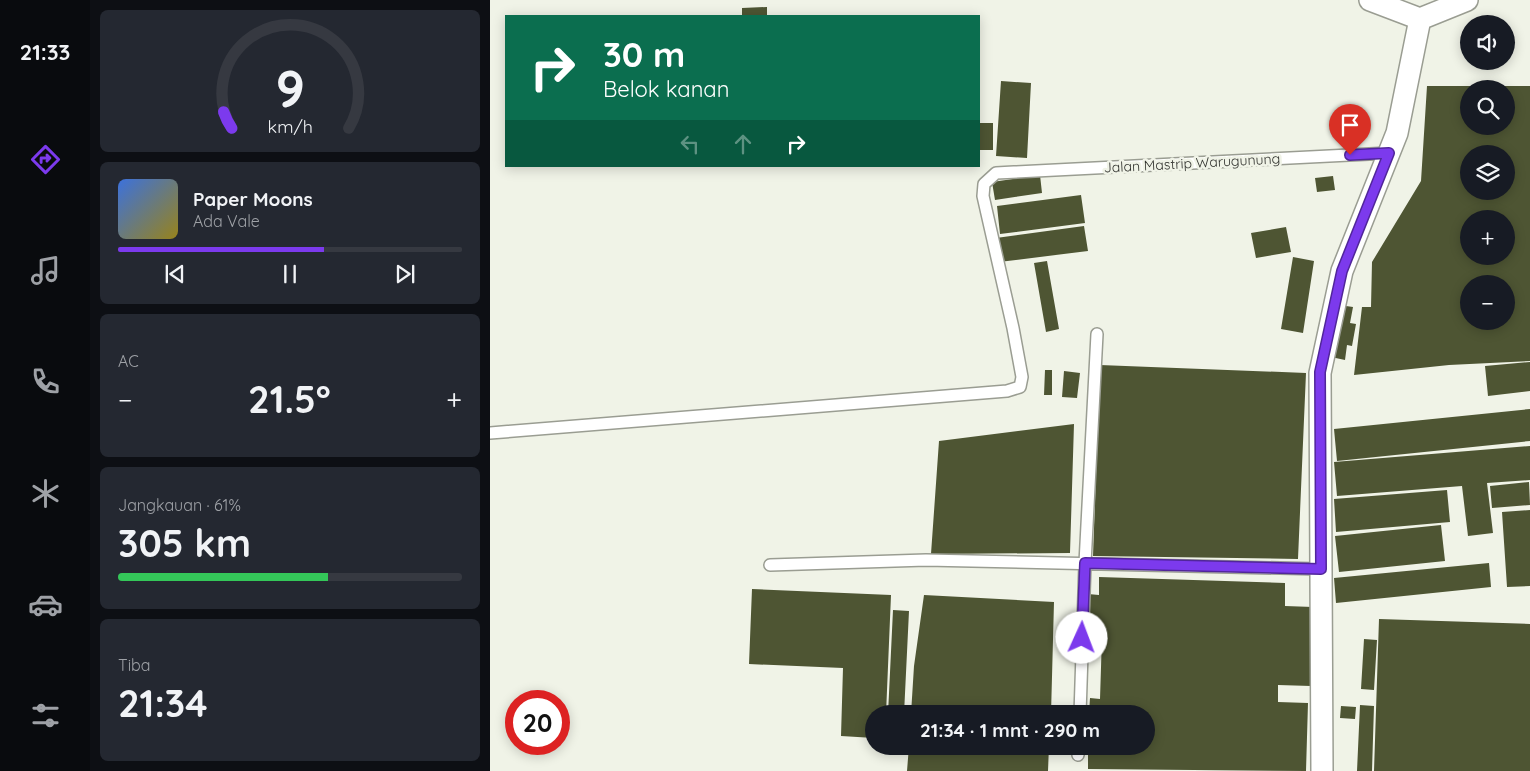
<!DOCTYPE html>
<html lang="id">
<meta charset="utf-8">
<style>
body{margin:0;font-family:Quicksand,sans-serif;background:#242831;color:#f1f3f6;height:100vh;display:flex;flex-direction:column;font-size:19px;white-space:nowrap}
*{box-sizing:border-box;margin:0}
p{font-size:16px;color:#9ea1a6}
.icon{flex:none;width:28px;height:28px;fill:none;stroke:currentColor;stroke-width:2;stroke-linecap:round;stroke-linejoin:round}
.map{position:relative;flex:1;overflow:hidden}
.details{display:flex;flex-direction:column;gap:10px;padding:10px;background:#0d0f14;width:400px}
.details>*{flex:none}
.top-card{position:absolute;left:15px;top:15px;width:475px;height:152px;border-radius:0px;box-shadow:0 2px 12px #0003;background:#0b6e4f;color:#fff;overflow:hidden}
.buttons{position:absolute;left:970px;top:15px;display:grid;gap:10px}
.buttons a{display:grid;place-items:center;width:55px;height:55px;border-radius:50%;background:#171b24;box-shadow:0 2px 12px #0003;font-size:25px}
.speed{position:absolute;left:15px;top:690px;display:flex;gap:10px;font-size:25px;font-weight:700;text-align:center}
.speed>*{display:grid;place-content:center;width:65px;height:65px;border-radius:50%;background:#171b24;box-shadow:0 2px 12px #0003;line-height:1}
.speed .limit{border:8px solid #d22;background:#fff;color:#111}
.pin{position:absolute;display:grid;place-items:center;width:42px;height:42px;color:#fff;margin:-51px -21px;border-radius:50% 50% 50% 0;rotate:-45deg;box-shadow:0 0 5px #0007}
.pin .icon{rotate:45deg}
.me{position:absolute;width:55px;margin:-28px;rotate:2deg;stroke-linejoin:round;filter:drop-shadow(0 0 4px #0008)}
.turn{display:flex;align-items:center;gap:18px;height:105px;padding:0 15px;font-size:22px}
.turn .icon{width:65px;height:65px;stroke-width:2.5}
.turn b{display:block;font-size:35px;line-height:42px}
.lanes{display:flex;align-items:center;height:48px;padding:0 15px;background:#0003;justify-content:center;gap:25px;direction:ltr}
.lanes .off{opacity:.35}
.big{font-size:38px;font-weight:800;line-height:1.1}
.details .card{flex:1;display:flex;flex-direction:column;justify-content:center;gap:8px;min-width:0;padding:0 18px;border-radius:8px;background:#242831}
.details .dial{align-items:center;gap:0}
.dial svg{height:130px;overflow:visible;fill:none;stroke:#363941;stroke-width:7;stroke-linecap:round;text-anchor:middle}
.dial text{fill:#f1f3f6;stroke:none}
.song{display:flex;align-items:center;gap:15px}
.cover{width:60px;height:60px;border-radius:8px;background:linear-gradient(135deg,hsl(220 70% 55%),hsl(50 70% 35%))}
.played{height:5px;border-radius:2px;background:linear-gradient(90deg,#7c3aed 60%,#363941 60%)}
.keys{display:flex;justify-content:space-around;direction:ltr}
.heat{display:flex;justify-content:space-between;align-items:center;font-size:28px;direction:ltr}
.charge{height:8px;border-radius:4px;background:linear-gradient(90deg,#34c759 61%,#363941 0)}
.trip{position:absolute;left:375px;top:705px;width:290px;height:50px;border-radius:25px;background:#171b24;box-shadow:0 2px 12px #0003;font-weight:800;line-height:50px;text-align:center}
main{display:flex;flex:1;min-height:0}
.tabs{display:flex;flex-direction:column;width:90px;justify-content:space-around;align-items:center;background:#090b0e;color:#9ea1a6}
.tabs .icon{width:35px;height:35px}
.tabs .on{color:#7c3aed}
.tabs b{font-size:22px;color:#f1f3f6}
.map>svg:first-child{display:block}
.building{fill:#4e5533;fill-rule:evenodd}
.lines{fill:none;stroke-linecap:round;stroke-linejoin:round}
.service-casing{stroke:#9a9d92;stroke-width:14}
.minor-casing{stroke:#9a9d92;stroke-width:24}
.service{stroke:#fff;stroke-width:11}
.minor{stroke:#fff;stroke-width:21}
.route-casing{stroke:#51269a;stroke-width:12}
.route{stroke:#7c3aed;stroke-width:9}
.labels{text-anchor:middle;stroke-width:5;stroke-linejoin:round;paint-order:stroke}
.street-label{font-size:14px;fill:#32332f;stroke:#f0f3e7}
</style>
<main>
<nav class="tabs">
<b>21:33</b>
<svg class="icon on" aria-label="directions" viewBox="0 0 24 24"><path d="M12 3l9 9-9 9-9-9zM9 14v-3h6M13 9l2 2-2 2"/></svg>
<svg class="icon" aria-label="music" viewBox="0 0 24 24"><path d="M9 18V5l10-2v13"/><circle cx="6" cy="18" r="3"/><circle cx="16" cy="16" r="3"/></svg>
<svg class="icon" aria-label="phone" viewBox="0 0 24 24"><path d="M5 4h4l2 5-3 2q2 4 5 5l2-3 5 2v4C11 20 4 13 5 4z"/></svg>
<svg class="icon" aria-label="climate" viewBox="0 0 24 24"><path d="M12 3v18M4 7l16 10M4 17L20 7"/></svg>
<svg class="icon" aria-label="car" viewBox="0 0 24 24"><path d="M5 17H2v-5l4-1 3-4h7l3 4 3 1v5h-3M9 17h6M6 11h13"/><circle cx="7" cy="17" r="2"/><circle cx="17" cy="17" r="2"/></svg>
<svg class="icon" aria-label="filters" viewBox="0 0 24 24"><path d="M4 7h16M4 17h16"/><circle cx="9" cy="7" r="2"/><circle cx="15" cy="17" r="2"/></svg>
</nav>
<section class="details">
<div class="card dial"><svg viewBox="0 0 100 80">
<path d="M14 69A42 42 0 1 1 86 69"/>
<path d="M14 69A42 42 0 0 1 9 59" stroke="#7c3aed"/>
<text x="50" y="56" font-size="32" font-weight="700">9</text>
<text x="50" y="72" font-size="11">km/h</text>
</svg></div>
<div class="card">
<div class="song"><i class="cover"></i><div><b>Paper Moons</b><p>Ada Vale</p></div></div>
<div class="played"></div>
<div class="keys"><svg class="icon" aria-label="previous" viewBox="0 0 24 24"><path d="M18 5L8 12l10 7zM5 5v14"/></svg><svg class="icon" aria-label="pause" viewBox="0 0 24 24"><path d="M8 5v14M16 5v14"/></svg><svg class="icon" aria-label="next" viewBox="0 0 24 24"><path d="M6 5l10 7-10 7zM19 5v14"/></svg></div>
</div>
<div class="card"><p>AC</p>
<div class="heat"><a>−</a><b class="big">21.5°</b><a>+</a></div>
</div>
<div class="card"><p>Jangkauan · 61%</p><b class="big">305 km</b><div class="charge"></div></div>
<div class="card"><p>Tiba</p><b class="big">21:34</b></div>
</section>
<div class="map">
<svg width="1040" height="771" viewBox="0 0 1040 771">
<rect width="100%" height="100%" fill="#f0f3e7"/>
<path class="building" d="M277,7V16H252V8Z
M511,81L541,83L537,158L506,156Z
M937,86H1040V361L959,365L864,375L872,307H881L882,262L931,181ZM979,89H1016V126H979ZM979,154H1016V191H979ZM979,219H1016V256H979ZM979,284H1016V321H979Z
M489,123H503V150H489Z
M550,175L552,193L505,200L502,182Z
M843,176L845,190L827,192L825,178Z
M591,195L595,223L510,234L507,206Z
M594,226L598,251L509,262L506,238Z
M796,227L801,252L766,258L761,233Z
M803,257L824,261L813,333L791,329Z
M557,261L569,329L556,332L544,263Z
M849,305L863,307L860,323L866,324L862,346L857,345L855,360L841,357Z
M1040,362V391L998,396L995,366Z
M610,365L816,373L808,559L603,556Z
M555,370H562V395H554Z
M574,371L590,373L587,398L572,397Z
M1040,409V441L847,461L844,429Z
M584,424L580,553L441,554L449,441Z
M1040,446V480L997,483L1003,533L978,536L972,486L847,496L844,462Z
M1039,482L1040,505L1002,508L1000,486Z
M957,490L960,522L846,532L844,499Z
M1040,510V586L1017,587L1012,512Z
M951,525L955,561L849,572L845,536Z
M999,563L1001,587L846,603L844,578Z
M609,577L795,583V606L823,607L821,686L788,685V702L818,703L816,771L598,769V746H656V714H599L600,698L610,699L612,636H596L598,594L609,595Z
M262,589L401,595L396,714H384V738L351,736L353,668L259,664Z
M434,595L564,602L561,714H421L424,666Z
M403,610L419,611L414,714H398Z
M889,619L1040,624V771H884Z
M874,639L887,640L884,690L871,689Z
M870,705L884,706L882,771H867Z
M851,706L866,707L865,719L850,718Z
M419,746H559L558,771H417Z"/>
<g class="lines">
<g class="service-casing">
<path id="service" d="M0,433L517,391L530,387L532,377L523,328L493,196L494,184L506,173L899,153
M280,565L436,560L831,569
M590,714L595,563L607,334
M588,755L589,746"/>
</g>
<g class="minor-casing">
<path id="minor" d="M880,0L930,19
M930,19L977,0
M832,771L830,373L852,271L907,133L930,19"/>
</g>
<use href="#service" class="service"/>
<use href="#minor" class="minor"/>
</g>
<g class="lines">
<g class="route-casing">
<path id="route" d="M592,638L595,563L831,569L830,372L852,271L899,153L860,155"/>
</g>
<use href="#route" class="route"/>
</g>
<g class="labels">
<g class="street-label">
<text transform="translate(702 163) rotate(-3)" y="5">Jalan Mastrip Warugunung</text>
</g>
</g>
</svg>
<div class="buttons">
<a><svg class="icon" aria-label="sound" viewBox="0 0 24 24"><path d="M4 9h4l5-4v14l-5-4H4zM17 9q2 3 0 6"/></svg></a>
<a><svg class="icon" aria-label="search" viewBox="0 0 24 24"><circle cx="10" cy="10" r="6"/><path d="M15 15l6 6"/></svg></a>
<a><svg class="icon" aria-label="layers" viewBox="0 0 24 24"><path d="M12 4l9 5-9 5-9-5zM3 14l9 5 9-5"/></svg></a>
<a>+</a>
<a>−</a>
</div>
<div class="speed"><div class="limit">20</div></div>
<div class="pin" style="left:860px;top:155px;background:#d93025"><svg class="icon" aria-label="arrive" viewBox="0 0 24 24"><path d="M6 21V4h12l-3 4 3 4H6"/></svg></div>
<svg class="me" style="left:592px;top:638px" viewBox="-20 -20 40 40"><circle r="19" fill="#fff"/><path d="M0-13L10 11 0 6-10 11z" fill="#7c3aed"/></svg>
<div class="trip">21:34 · 1 mnt · 290 m</div>
<div class="top-card">
<div class="turn"><svg class="icon" aria-label="right" viewBox="0 0 24 24"><path d="M7 20v-9h11M14 6l5 5-5 5"/></svg><div><b>30 m</b>Belok kanan</div></div>
<div class="lanes"><svg class="icon off" aria-label="left" viewBox="0 0 24 24"><path d="M17 20v-9H6M10 6l-5 5 5 5"/></svg><svg class="icon off" aria-label="ahead" viewBox="0 0 24 24"><path d="M12 20V5M6 11l6-6 6 6"/></svg><svg class="icon" aria-label="right" viewBox="0 0 24 24"><path d="M7 20v-9h11M14 6l5 5-5 5"/></svg></div>
</div>
</div>
</main>
